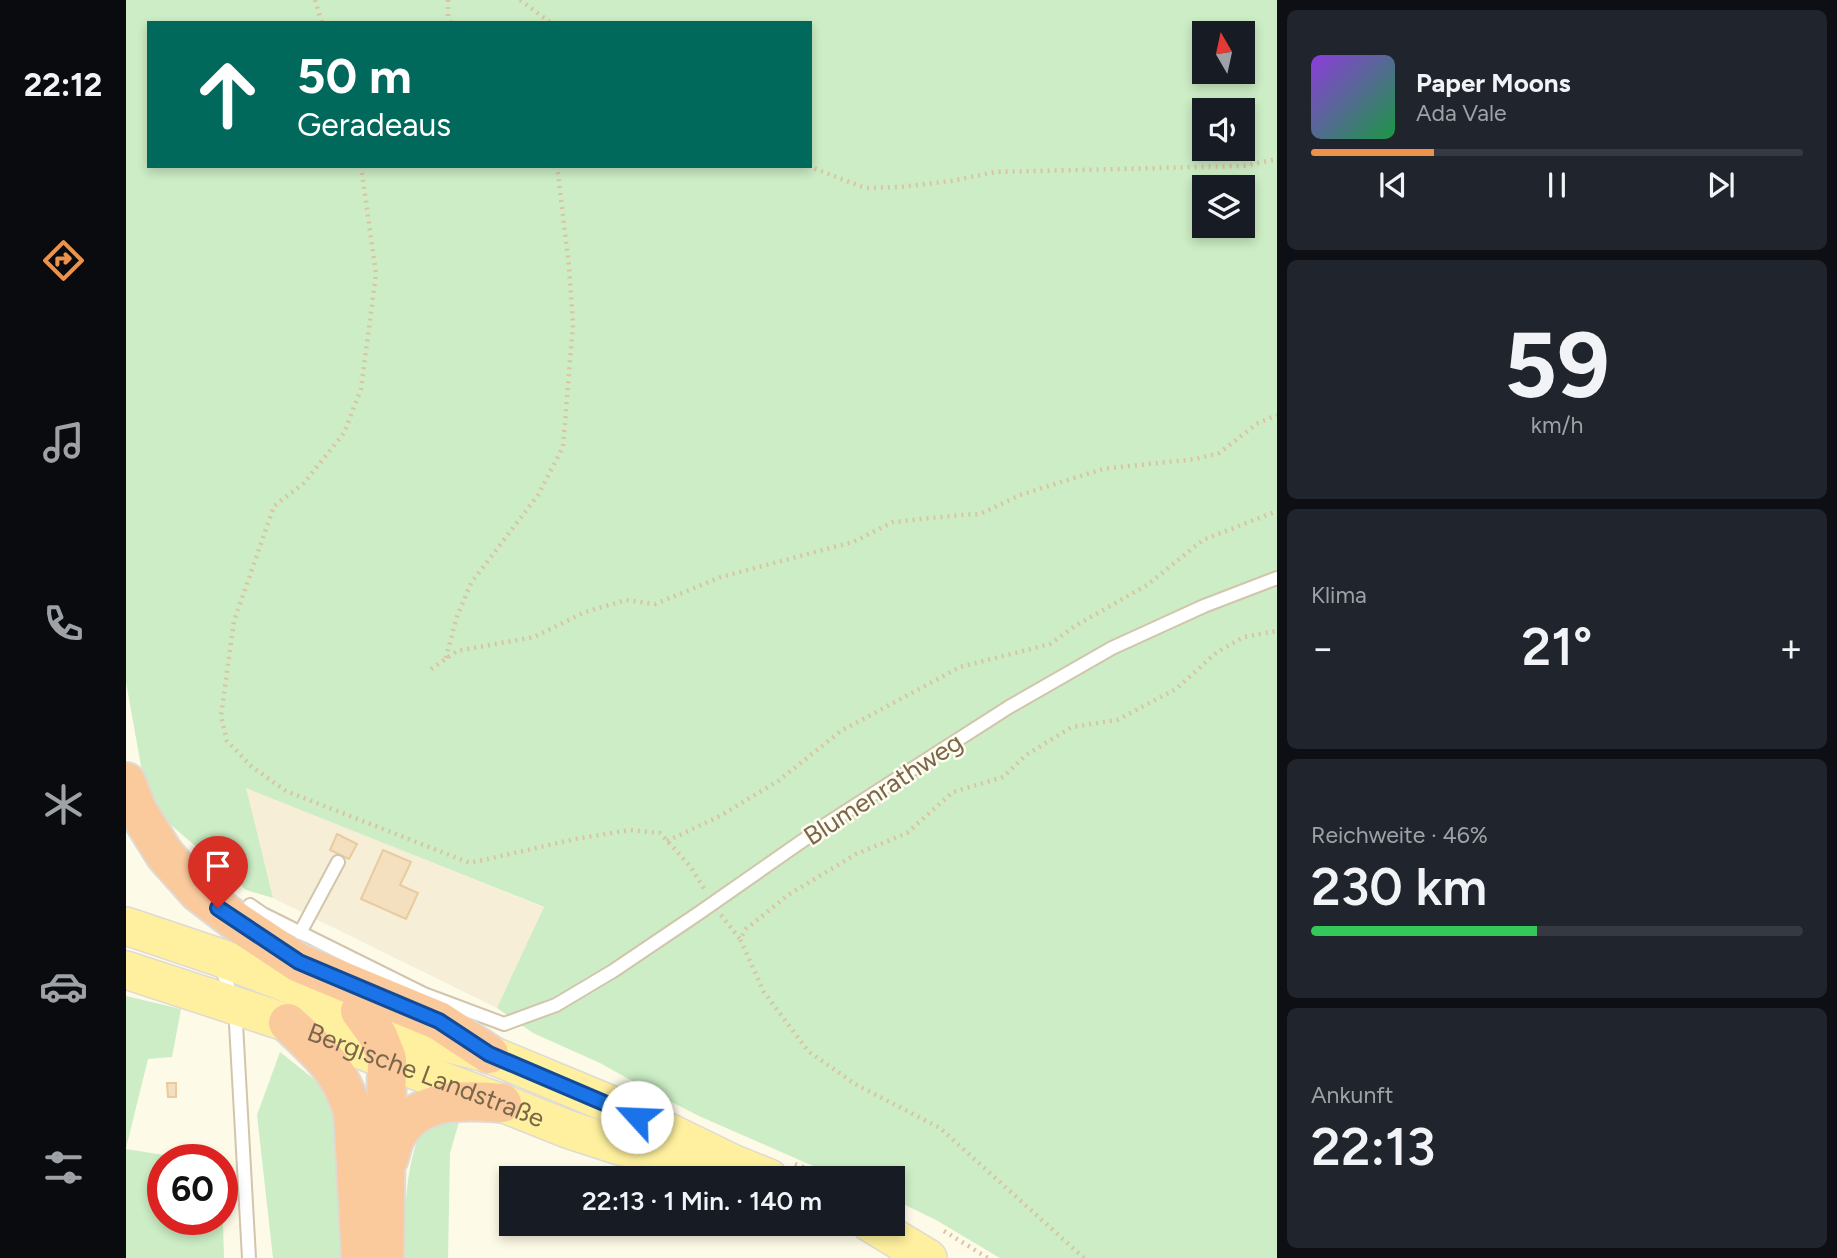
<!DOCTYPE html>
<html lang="de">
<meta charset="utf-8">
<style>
body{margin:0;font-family:Figtree,sans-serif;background:#20242c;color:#f1f3f6;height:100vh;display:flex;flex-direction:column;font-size:26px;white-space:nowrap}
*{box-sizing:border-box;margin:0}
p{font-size:23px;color:#9ea1a6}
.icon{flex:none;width:38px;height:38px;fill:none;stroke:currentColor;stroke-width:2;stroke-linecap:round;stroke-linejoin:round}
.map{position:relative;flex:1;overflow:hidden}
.sheet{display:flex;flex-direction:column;gap:10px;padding:10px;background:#0d0f14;width:560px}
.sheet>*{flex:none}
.top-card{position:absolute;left:21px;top:21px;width:665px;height:147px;border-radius:0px;box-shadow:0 4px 10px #0003;background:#00695c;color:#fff;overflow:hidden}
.needle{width:46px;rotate:351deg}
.fabs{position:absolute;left:1066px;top:21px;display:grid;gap:14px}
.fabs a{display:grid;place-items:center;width:63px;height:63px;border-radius:0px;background:#171b24;box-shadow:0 4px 10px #0003;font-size:35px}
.speed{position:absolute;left:21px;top:1144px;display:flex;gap:14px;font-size:35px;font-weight:700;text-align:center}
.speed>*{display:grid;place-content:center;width:91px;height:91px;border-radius:50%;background:#171b24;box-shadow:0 4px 10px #0003;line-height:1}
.speed .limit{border:10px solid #d22;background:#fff;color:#111}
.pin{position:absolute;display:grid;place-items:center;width:60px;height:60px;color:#fff;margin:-72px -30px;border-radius:50% 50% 50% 0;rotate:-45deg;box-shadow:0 0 7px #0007}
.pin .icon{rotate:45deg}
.me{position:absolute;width:77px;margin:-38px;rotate:295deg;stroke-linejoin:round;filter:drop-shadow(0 0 5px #0008)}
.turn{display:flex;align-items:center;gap:24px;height:147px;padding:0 35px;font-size:32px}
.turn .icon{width:91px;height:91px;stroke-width:2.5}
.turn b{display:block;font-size:49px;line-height:60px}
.big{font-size:52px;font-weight:600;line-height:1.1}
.sheet .card{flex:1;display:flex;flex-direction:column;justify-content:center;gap:10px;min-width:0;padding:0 24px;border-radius:10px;background:#20242c}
.sheet .dial{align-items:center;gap:0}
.dial b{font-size:91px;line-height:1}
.song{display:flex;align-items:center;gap:21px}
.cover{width:84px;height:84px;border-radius:10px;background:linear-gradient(135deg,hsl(270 70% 55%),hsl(140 70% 35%))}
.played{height:7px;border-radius:4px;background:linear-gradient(90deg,#ed9248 25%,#363941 25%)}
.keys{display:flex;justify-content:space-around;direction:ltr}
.heat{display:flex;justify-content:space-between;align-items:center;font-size:38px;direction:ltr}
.charge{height:10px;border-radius:5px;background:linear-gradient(90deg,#34c759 46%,#363941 0)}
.trip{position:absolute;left:373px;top:1166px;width:406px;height:70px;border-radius:0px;background:#171b24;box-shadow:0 4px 10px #0003;font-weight:600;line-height:70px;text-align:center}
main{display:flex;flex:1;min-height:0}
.menu{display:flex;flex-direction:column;width:126px;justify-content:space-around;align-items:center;background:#090b0e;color:#9ea1a6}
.menu .icon{width:49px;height:49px}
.menu .selected{color:#ed9248}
.menu b{font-size:32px;color:#f1f3f6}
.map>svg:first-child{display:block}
.residential{fill:#f6eed6}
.green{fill:#ccedc5;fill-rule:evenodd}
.building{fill:#f4e0be;stroke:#e8cb9e;stroke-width:2}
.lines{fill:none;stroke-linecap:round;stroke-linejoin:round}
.lane-casing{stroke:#d1c5ac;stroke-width:16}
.primary-casing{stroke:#dfdad4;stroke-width:40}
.highway-casing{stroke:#dfdad4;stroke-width:42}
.path{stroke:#dac4a1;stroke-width:4.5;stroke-dasharray:2 5;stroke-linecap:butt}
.lane{stroke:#fff;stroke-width:12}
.primary{stroke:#fef09e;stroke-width:37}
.highway{stroke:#faca9d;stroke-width:38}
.route-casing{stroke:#114b97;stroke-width:18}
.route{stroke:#1a73e8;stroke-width:12}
.labels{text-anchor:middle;stroke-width:5;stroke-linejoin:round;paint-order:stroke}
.street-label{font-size:26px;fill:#7a664a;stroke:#fffcf0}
</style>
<main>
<nav class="menu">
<b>22:12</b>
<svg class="icon selected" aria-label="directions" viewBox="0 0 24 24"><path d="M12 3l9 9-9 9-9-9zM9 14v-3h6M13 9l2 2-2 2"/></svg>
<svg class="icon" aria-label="music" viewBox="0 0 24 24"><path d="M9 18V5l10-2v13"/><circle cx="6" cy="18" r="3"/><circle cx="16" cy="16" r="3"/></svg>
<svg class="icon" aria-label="phone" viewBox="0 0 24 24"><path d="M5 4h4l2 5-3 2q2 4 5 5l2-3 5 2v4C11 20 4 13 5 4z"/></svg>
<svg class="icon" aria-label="climate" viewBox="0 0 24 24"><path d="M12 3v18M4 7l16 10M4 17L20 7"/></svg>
<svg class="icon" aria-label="car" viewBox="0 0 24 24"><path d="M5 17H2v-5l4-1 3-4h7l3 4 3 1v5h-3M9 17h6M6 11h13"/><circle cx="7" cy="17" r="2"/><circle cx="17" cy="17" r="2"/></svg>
<svg class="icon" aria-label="filters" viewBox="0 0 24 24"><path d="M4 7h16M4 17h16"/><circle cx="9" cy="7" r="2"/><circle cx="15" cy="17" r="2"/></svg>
</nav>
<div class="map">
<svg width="1151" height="1258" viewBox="0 0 1151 1258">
<rect width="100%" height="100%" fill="#fdfae8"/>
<path class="residential" d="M119,787L419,908L371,1008L147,898Z"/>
<path class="green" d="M0,0H1151V1258H874L810,1220L767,1199L766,1178H716L678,1162L573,1116L524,1091L474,1063L407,1033L371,1008L418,907L120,788L147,898L120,890L22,805L0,682ZM23,23H684V166H23ZM1078,33H1116V72H1078ZM1078,110H1116V149H1078ZM1078,187H1116V226H1078Z
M0,996L55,1009L46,1057L22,1059L0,1148Z
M154,1052L208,1095L220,1258H147L131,1115Z
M336,1112L324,1153L322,1258H276C280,1215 278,1168 296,1128Z
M0,1149L69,1160H37V1220H96V1193L98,1258H0Z"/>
<path class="building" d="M211,834L231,844L223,859L204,850Z
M257,850L285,862L274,885L292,893L280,919L235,899Z
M41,1083H50V1097H42Z"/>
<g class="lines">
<g class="lane-casing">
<path id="lane" d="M124,905L137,914L298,994L378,1024L430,1005L487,971L573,913L702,823L883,707L986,648L1078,606L1151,578
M174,933L212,862
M94,964L109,1006L123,1258"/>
</g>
<g class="primary-casing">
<g id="primary">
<path d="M0,926L92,957L309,1040L363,1054L491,1107L606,1163L643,1178"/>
<path id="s1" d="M0,970L162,1023L376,1103L441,1129L493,1146L573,1160"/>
<path d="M744,1223L802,1258"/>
</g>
</g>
<g class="highway-casing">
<path id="highway" d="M0,782L11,810L39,855L73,893L111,922L173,963L313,1021L363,1054
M234,1011L252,1036L261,1059L258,1257
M162,1023C194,1053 214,1069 227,1112L235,1258
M263,1158C265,1150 267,1140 272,1133C294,1097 339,1100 376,1103"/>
</g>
<path class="path" d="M189,0L196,23
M322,0V16L325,23
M394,0L425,23
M235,166L250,274L235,389L218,433L178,483L148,506L108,621L95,716L101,741L126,767L160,791L344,863L449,839L504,830L534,833L564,866L579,890
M682,166L739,188L774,187L825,181L869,172L1118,166L1151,159
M320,658L330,619L345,583L412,495L437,447L447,324L443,266L432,174L429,166
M305,669L331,651L408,637L459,612L500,600L529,604L595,577L727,542L767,522L835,515L854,514L894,495L977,469L1070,459L1093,453L1132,423L1151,415
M541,841L594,816L652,781L715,731L834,667L924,644L949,626L1021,585L1077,540L1151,511
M595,915L614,939
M669,1164L704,1178
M818,1231L862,1258
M958,1258L814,1128L729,1084L682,1051L638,992L614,939L620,929L662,895L730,854L781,833L827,792L877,777L900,755L946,727L991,720L1050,689L1091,652L1118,637L1151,631"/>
<use href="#lane" class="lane"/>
<use href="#primary" class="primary"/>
<use href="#highway" class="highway"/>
</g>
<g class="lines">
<g class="route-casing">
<path id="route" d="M92,908L173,962L313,1021L363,1054L511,1117"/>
</g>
<use href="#route" class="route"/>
</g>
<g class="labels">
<g class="street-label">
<text transform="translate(757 789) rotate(-33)" y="9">Blumenrathweg</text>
<text dy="9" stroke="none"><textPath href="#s1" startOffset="318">Bergische Landstraße</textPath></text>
</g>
</g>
</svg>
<div class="fabs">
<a><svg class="needle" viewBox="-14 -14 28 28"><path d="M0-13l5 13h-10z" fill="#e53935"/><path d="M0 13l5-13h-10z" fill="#9ea1a6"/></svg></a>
<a><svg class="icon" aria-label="sound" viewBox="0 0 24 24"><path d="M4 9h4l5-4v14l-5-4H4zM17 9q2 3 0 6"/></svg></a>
<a><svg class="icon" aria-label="layers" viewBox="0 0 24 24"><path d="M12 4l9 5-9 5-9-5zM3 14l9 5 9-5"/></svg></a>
</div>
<div class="speed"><div class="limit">60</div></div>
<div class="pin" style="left:92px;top:908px;background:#d93025"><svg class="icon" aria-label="arrive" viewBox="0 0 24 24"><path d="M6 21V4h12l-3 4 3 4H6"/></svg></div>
<svg class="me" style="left:511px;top:1117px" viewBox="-20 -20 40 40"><circle r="19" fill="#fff"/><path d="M0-13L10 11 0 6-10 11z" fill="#1a73e8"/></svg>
<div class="trip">22:13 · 1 Min. · 140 m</div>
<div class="top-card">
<div class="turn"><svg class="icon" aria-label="ahead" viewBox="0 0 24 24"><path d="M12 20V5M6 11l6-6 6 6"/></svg><div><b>50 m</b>Geradeaus</div></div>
</div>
</div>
<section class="sheet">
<div class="card">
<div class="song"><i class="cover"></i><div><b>Paper Moons</b><p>Ada Vale</p></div></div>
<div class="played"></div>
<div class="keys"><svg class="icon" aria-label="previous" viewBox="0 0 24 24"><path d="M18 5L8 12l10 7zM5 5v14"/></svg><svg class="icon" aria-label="pause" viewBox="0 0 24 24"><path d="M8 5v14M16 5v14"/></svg><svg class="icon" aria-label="next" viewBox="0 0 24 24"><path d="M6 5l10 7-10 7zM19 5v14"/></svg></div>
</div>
<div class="card dial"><b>59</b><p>km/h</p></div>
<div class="card"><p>Klima</p>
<div class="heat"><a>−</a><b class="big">21°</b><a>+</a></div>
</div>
<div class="card"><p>Reichweite · 46%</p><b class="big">230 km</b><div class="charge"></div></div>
<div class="card"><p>Ankunft</p><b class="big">22:13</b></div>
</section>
</main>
